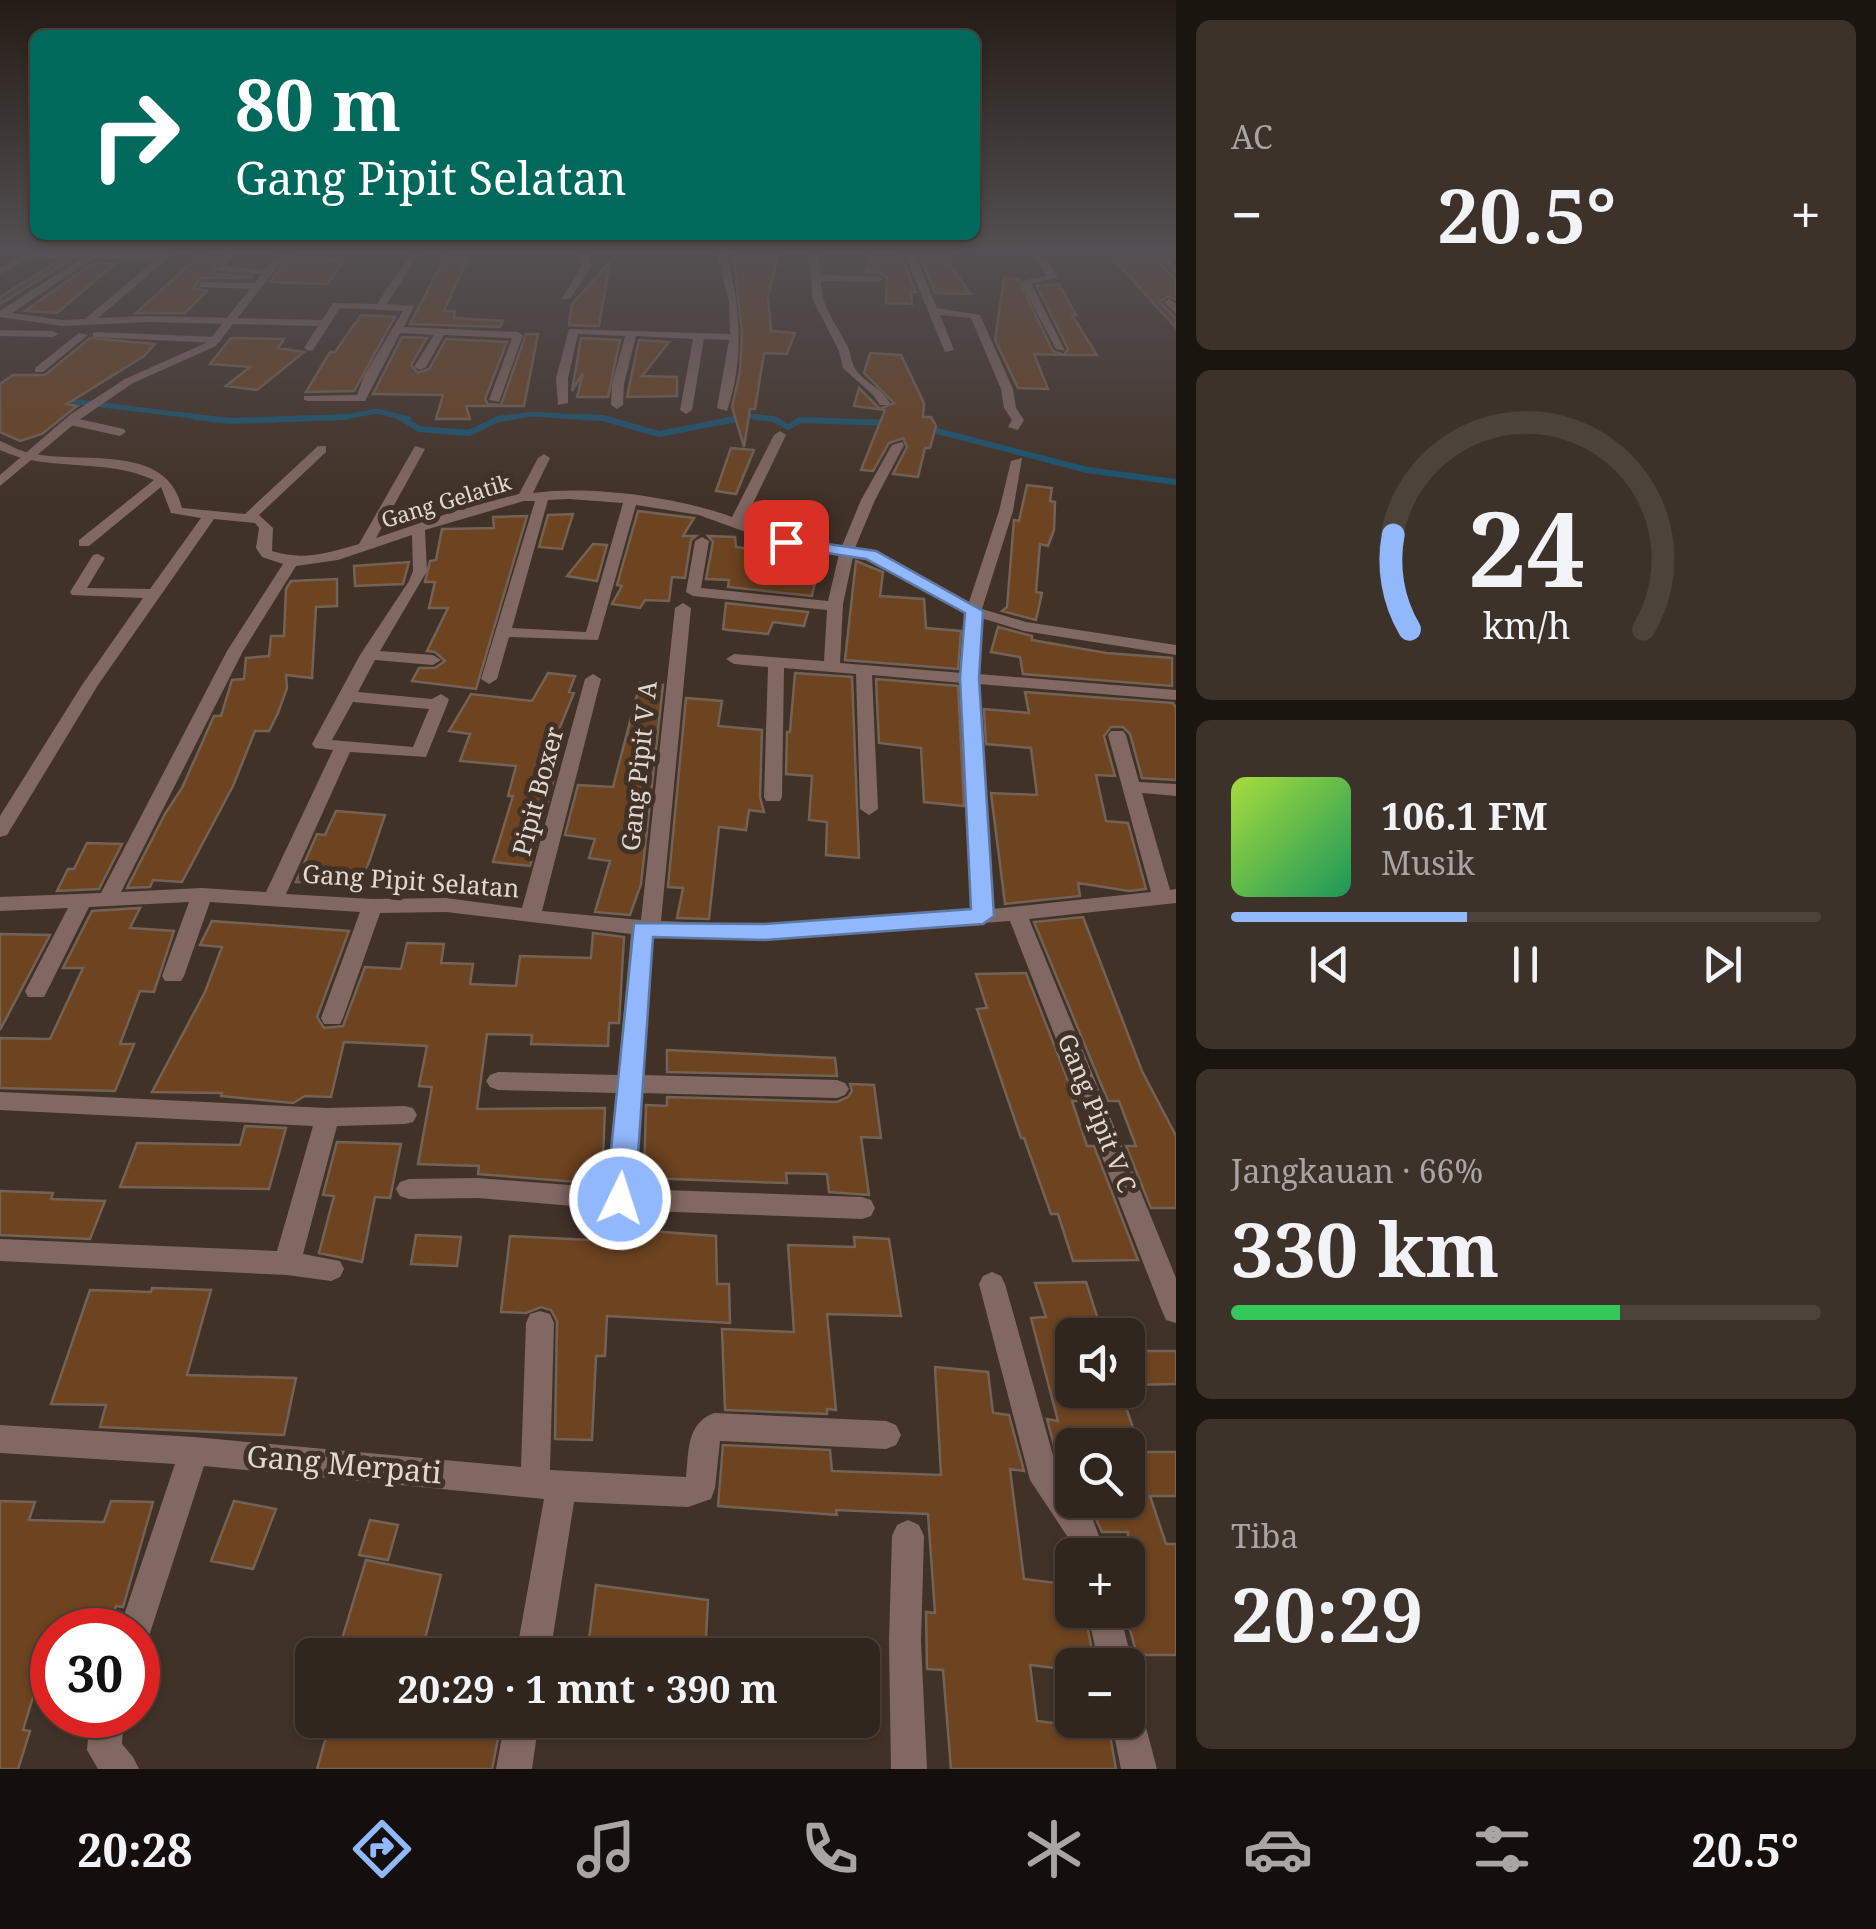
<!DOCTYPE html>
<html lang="id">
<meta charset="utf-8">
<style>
body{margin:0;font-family:"Noto Serif",serif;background:#3d322a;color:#f1f3f6;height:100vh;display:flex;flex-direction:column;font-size:38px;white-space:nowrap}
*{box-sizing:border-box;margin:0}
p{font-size:32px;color:#a8a5a4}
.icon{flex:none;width:55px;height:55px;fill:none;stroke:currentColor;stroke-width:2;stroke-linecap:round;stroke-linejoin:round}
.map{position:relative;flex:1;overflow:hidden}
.side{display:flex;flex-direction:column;gap:20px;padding:20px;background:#1b1510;width:700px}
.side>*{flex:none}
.top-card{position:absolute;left:30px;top:30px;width:950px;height:210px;border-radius:15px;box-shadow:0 2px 8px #0004,0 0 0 2px #4c433b;background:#00695c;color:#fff;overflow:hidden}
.fabs{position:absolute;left:1055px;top:1318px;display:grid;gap:20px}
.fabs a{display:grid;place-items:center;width:90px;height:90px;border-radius:15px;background:#31261d;box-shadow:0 2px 8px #0004,0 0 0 2px #4c433b;font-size:50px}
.speed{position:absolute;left:30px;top:1608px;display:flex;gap:20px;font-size:50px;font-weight:700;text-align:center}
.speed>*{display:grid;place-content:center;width:130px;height:130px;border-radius:50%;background:#31261d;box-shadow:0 2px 8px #0004,0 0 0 2px #4c433b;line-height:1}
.speed .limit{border:15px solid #d22;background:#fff;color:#111}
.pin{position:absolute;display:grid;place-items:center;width:85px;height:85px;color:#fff;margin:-42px;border-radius:20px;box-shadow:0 5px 15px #0006}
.me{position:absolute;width:110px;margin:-55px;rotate:4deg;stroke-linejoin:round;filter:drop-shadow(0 0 8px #0008)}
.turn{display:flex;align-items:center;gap:35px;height:210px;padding:0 40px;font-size:45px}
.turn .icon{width:130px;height:130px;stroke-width:2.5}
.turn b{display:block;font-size:70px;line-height:85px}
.big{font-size:75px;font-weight:700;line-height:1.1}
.side .card{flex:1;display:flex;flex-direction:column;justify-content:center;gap:15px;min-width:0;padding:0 35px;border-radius:15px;background:#3d322a}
.side .dial{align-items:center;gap:0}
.dial svg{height:260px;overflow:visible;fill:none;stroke:#4c433b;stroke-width:7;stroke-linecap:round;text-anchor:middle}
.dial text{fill:#f1f3f6;stroke:none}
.song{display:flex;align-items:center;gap:30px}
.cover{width:120px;height:120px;border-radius:15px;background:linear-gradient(135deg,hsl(80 70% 55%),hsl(150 70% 35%))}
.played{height:10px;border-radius:5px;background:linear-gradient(90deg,#91b8fd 40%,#4c433b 40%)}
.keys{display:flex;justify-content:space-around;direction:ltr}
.heat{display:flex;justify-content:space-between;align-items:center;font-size:55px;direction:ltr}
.charge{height:15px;border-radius:8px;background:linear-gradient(90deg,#34c759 66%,#4c433b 0)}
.trip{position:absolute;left:295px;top:1638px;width:585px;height:100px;border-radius:15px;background:#31261d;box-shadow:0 2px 8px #0004,0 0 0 2px #4c433b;font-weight:700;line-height:100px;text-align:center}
.menu{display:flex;height:160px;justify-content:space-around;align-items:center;background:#140f0c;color:#a8a5a4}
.menu .icon{width:70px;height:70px}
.menu .current{color:#91b8fd}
.menu b{font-size:45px;color:#f1f3f6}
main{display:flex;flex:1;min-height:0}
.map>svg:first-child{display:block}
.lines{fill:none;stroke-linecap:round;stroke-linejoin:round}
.stream-far1{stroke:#195572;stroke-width:5}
.stream{stroke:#195572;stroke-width:6}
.building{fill:#6d4320;stroke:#736256;stroke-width:2.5}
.minor{fill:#826863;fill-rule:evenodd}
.tertiary{fill:#826863;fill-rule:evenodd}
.route{fill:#91b8fd;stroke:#5e78a4;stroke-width:2.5}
.labels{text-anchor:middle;stroke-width:10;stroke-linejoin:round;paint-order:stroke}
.far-street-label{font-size:22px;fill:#e1d8d1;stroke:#413227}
.street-label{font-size:25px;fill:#e1d8d1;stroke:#413227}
.near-street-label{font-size:30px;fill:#e1d8d1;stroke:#413227}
</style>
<main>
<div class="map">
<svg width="1176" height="1769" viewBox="0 0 1176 1769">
<rect width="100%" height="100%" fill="#413227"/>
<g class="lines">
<path class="stream-far1" d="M62,400L216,419
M279,419L345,417L377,411L409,419
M497,419L533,414L608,419
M733,419L750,416L775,419"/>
<path class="stream" d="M196,417L230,421L346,417
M400,417L419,429L469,433L498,419L513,417
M582,417L603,418L659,434L746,417
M756,417L774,419L788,427L800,420L891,423
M926,428L1087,470L1176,482"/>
</g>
<path class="building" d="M202,253H221L212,274L254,277L201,278L194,288L207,291L185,313H136Z
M292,253H328L322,259L345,260L327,284L270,282Z
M447,253H470L444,311H455L454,318L503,321L500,327L410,324Z
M733,253L778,257L768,296L771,331L795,333L787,354L764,353L755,409H750L744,447L732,407L740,372L742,332Z
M872,253H898L896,257H902L916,292H911L912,304L886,303L887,278L878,272H865Z
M1124,253L1150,254L1176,279V299L1167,296L1160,302L1176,318V328L1110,255Z
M944,256L952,268L971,294L935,293L920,257Z
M57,262H68L0,304V297Z
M610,262L599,326L569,325L572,304Z
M93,263H116L57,313L25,311Z
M1004,278L1018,279L1053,351L1064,355L1034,354L1048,389L1018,388L995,340Z
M1059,284L1076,315H1072L1097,355H1064L1068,349L1037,286Z
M361,315L395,317L354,391L306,392L330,352H335Z
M526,334H538L524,406H466L470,419H436L443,395L373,394L402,337L427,338L411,365L418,373L429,369L446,339L507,342L485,399L488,404L501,405Z
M90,338L155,344L144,356L67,404L77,406L42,434L20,441L0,432V384L13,375H45Z
M231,338L284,339L278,348L304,352L257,390L226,386L250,367L210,364Z
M581,338L620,340L608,397H577L583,373L572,391Z
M639,340L669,342L642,376L677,377V396L627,397Z
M870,353L901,355L924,403L923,417H931L936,426L930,448H925L918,477L893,474L907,447L903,438L889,443L873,471L861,470L885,410L854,406L859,388L880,409L894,403L864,373Z
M731,448L754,450L736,494L716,491Z
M1027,485L1052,488L1050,501L1055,502L1054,530L1048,546L1040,544L1036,592L1042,593L1036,620L1002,611L1007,607L1014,520L1019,521Z
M638,511L694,518L683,536H696L691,540L685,578L672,577L669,601L645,600L640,608L612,604L622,586L617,585Z
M573,514L562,549L539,547L548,515Z
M527,516L476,689L412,681L419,668H435L445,661L435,652L427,651L448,608H429L435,582H425L430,561L436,560L442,529L494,528L493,517Z
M708,536L735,537L736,547L765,551L754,574L815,583L812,596L728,587L729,580L706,579L713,542Z
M593,544L607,545L597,581L567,576Z
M856,561L883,572L880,596L924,599L926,628L961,631L958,669L845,660Z
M409,562L403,584L355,586L354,566Z
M337,579V606L316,607L312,678L286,675L287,688L278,713L269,731H255L233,786L182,882L153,880L150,887L127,888L165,814L182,788L214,716H221L232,680L244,679L246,658L269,656L271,636H284L286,589L291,581Z
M726,603L808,612L804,626L773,622L768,634L728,630L723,629Z
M998,627L1032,636V640L1106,653L1172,658V686L1023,674L1020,657L991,652Z
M548,673L575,676L569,692L574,693L551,749L558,750L552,766L557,767L530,866L493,862L513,796H508L516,766L460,761L470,734L449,731L471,694L532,701Z
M795,673L852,677L859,858L826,855L827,822L809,820L812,776L786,774L787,732H790Z
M876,679L958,686L964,806L924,802L921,748L879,743Z
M640,683L663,685L641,884L630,915L595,912L610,861L589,858L595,839L565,835L578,785L613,787Z
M1025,692L1173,703L1176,708V780L1142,778L1130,734L1123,727H1111L1104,736L1115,776L1096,775L1106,821L1128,823L1146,889L1129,891L1078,883L1080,896L1005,904L991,793L1037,795L1031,748L986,744L984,709L1029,713Z
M686,698L722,701L718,726L762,730L760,797L764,812L749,810L746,830L719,827L709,919L677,918L683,888L668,887Z
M336,811L385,815L362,883L296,882L317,834L325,835Z
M87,843L122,844L99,889L57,891L68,869H74Z
M140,908L130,928L174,931L154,992L140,991L120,1044H134L115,1091L0,1088V1038L50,1039L83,968H63L92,911Z
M1083,917L1142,1071L1176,1136V1208H1151L1126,1146H1136L1119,1101H1108L1034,922Z
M212,921L349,931L317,1017L324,1028L343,1026L365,967L401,969L407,943L444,944L441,963L473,964L470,984L516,986L520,956L591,958L593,933L624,937L619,1023H609L608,1046L531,1044L532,1035L487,1034L477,1109L605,1108L602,1184L478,1174L479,1166L418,1164L432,1087L419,1086L427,1046L344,1042L331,1097L305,1096L293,1103L221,1096L222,1093L152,1092L205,992L222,947L200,945Z
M0,934L50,935L0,1030Z
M1026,973L1076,1101H1072L1087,1146H1094L1138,1260L1073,1261L1058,1214H1051L1024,1138H1021L977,1009L987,1008L976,974Z
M667,1050L835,1058L837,1076L667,1072Z
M850,1084L874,1085L881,1138L861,1137L869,1195L829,1192L827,1174L786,1173L787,1183L644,1178L646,1105L667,1106V1097L837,1102L848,1097L852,1091Z
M245,1126L286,1128L269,1189L120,1187L137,1143L240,1145Z
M337,1142L401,1144L390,1198L375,1197L362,1262L319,1253L334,1196L323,1195Z
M0,1191L53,1193L51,1199L105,1201L90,1239L0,1235Z
M610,1228L716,1236L717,1284H729L730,1323L607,1316L605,1356H596L592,1440L555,1439L557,1321L551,1310L541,1307L526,1313L501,1312L510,1236L610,1241Z
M416,1235L461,1237L457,1266L411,1264Z
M854,1237L889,1239L901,1316L827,1314L836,1410L827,1409V1414L725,1410L722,1329L794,1332L788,1245L855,1247Z
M1086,1282L1103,1335H1072V1390H1120L1139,1445H1134L1136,1452H1176V1496H1150L1166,1544H1176V1655H1137L1128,1622V1532H1102L1087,1500H1128V1445H1072V1460H1058L1047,1419L1058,1421L1031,1318L1046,1317L1035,1283Z
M152,1288L211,1290L187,1375L296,1378L284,1435L100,1427L106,1405L51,1404L90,1290L151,1292Z
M1128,1351H1176V1384L1128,1385Z
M935,1367L988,1372L993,1413L1009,1415L1024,1471L1010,1469L1024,1579L1072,1585V1610H1084L1095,1665H1072V1670L1030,1665L1037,1721L1109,1730L1116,1769H951L943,1670L927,1669L926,1612L935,1613L928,1514L836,1510L837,1515L718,1506L723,1445L830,1450L832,1471L941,1475Z
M0,1501L35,1502L29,1520L104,1522L111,1501L153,1502L123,1607L116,1606L109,1630H52V1672L41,1671L23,1730L30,1731L18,1769H0Z
M234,1501L276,1509L253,1569L211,1561Z
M370,1520L398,1525L388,1560L359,1555Z
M366,1560L441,1575L421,1655L342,1639Z
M596,1585L708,1600L705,1655H587Z
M331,1720H495L492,1732L499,1734L492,1769H317Z"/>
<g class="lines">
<path class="minor" d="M27,253H174L98,318L147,316L322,320L333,303L377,304L411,253H419L387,304L414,306L404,327L518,332L523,335L499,402L489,400L512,338L444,335L426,367L420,370L414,367L434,335L400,333L365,401H308L304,400V396L357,395L364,376L403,311L340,308L313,350L309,351L304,348L318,326L147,322L63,326L0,317V311L80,259L32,258L0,274V267ZM92,259L155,260L85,319L63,320L12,313Z
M225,253H235L225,266L273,271L268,274L215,271Z
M580,253H590L591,267L570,299H562L581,267Z
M717,253H727C740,307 745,357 727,411L717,408L729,340L704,339L692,410L686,414L680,410L693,339L636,336L624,384L623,405L617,409L611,405L612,384L625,336L578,334L568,378V403L558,405L556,378L569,329L730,334L729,302Z
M808,253H818L821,275L878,276L883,279L878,282L821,281C821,307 837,325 848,347C851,354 851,363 856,370C865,383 881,387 890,403L888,405H880L873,395L843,368L839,351L813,300Z
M904,253H914L937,308L980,315L1013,389L1016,408L1024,420L1018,430L1008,427L1012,420L1004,408L1001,389L971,318L940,315L954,350L945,352Z
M1033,253H1043L1058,278L1031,283L1065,351L1056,349L1020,281L1047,276Z
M1153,253H1163L1176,266V275Z
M201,282L255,283L260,286L255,289L198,287Z
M1169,299L1176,304V314L1164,302Z
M0,330L53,331L58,334L53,337L0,336Z
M97,332L217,337L222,340L217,343L93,337V333Z
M79,333L88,335L43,372H35V368Z
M70,417L124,429L126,432L120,436L66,424V418Z
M780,431L786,435L744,522L789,538L842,546L861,500L892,445L902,442L904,445L875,500L855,548L875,552L969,602L999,511L1011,461L1022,458L1013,511L982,609L1026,622L1176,645V655L1024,631L981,618L978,674L1176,690V700L979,684L993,909L1151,892L1108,735L1111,731H1123L1126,735L1139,782L1176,784V796L1142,793L1170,890L1176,889V903L1029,919L1176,1278V1323L1166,1320L1162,1311L1010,921L765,939L652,936L642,1075L837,1080L845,1083L849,1089L845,1095L837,1098L640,1093L633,1189L862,1197L871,1200L875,1208L871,1216L862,1219L620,1210L478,1198L409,1199L400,1196L396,1189L400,1182L409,1179L478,1178L608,1188L617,1093L498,1090L490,1087L486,1081L490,1075L498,1072L618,1075L631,934L446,912L380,913L343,1018L340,1024H324L321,1018L360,912L210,902L184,976L181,981H165L162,976L189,902L89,907L44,997H28L25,991L68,908L0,911V897L101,893L227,651L283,564L262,557L256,548L259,528L255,523L214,519L98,685L7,835L0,837V816L82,685L143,598L72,595L70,592L93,555L98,554L105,558L87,588L150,589L201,518L171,513L161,487L89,546H79V540L154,480C104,457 48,473 0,450V441C10,445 19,451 30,453C79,465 167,441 182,508L245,514L318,446H326V452L259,515L273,528L272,551C302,561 329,553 359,544L415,446L425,449L376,538L458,510L519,494L538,458L544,454L550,458L533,493C591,485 677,497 732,517L774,435ZM569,499L623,503L586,632L512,628L548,500ZM524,501H535L481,679L489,684L497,679L509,637L598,640L636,505L699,515L781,545L839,554L828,601L701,588L709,541L702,537L695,541L686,592L693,596L827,610L824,661L734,654L726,659L734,664L768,667L764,797L766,801H780L782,797L784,668L856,674L860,809L869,815L878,809L872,675L962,683L972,910L765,925L661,921L691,608L683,603L675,608L641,920L542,911L601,679L593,674L585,679L522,908L446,898L372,899L286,894L350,752L426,757L447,705L449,699L441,694L432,699L358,692L375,660L433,665L441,660L433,655L380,651L427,571L425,530ZM412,535L413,571L409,581L360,655L312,744L315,748L333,750L266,892L202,888L121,892L243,651L296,566L338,560ZM853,557L866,559L966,613L962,673L840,663L843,604ZM353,702L429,709L413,747L332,740Z
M0,1092L327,1108L405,1106L413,1108L417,1115L413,1122L405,1124L337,1126L303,1254L340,1261L344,1269L340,1277L331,1281L287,1275L0,1261V1239L277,1251L313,1126L0,1110Z
M992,1272L1001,1276L1005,1284L1058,1473L1072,1492V1500H1078L1093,1520L1106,1555H1074L1069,1539L1030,1480L979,1284L983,1276Z
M540,1311L550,1314L554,1323L550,1470L686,1477C689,1451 686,1424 714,1413L886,1421L896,1425L901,1435L896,1445L886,1449L720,1441L715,1488L711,1499L688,1507L574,1502L550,1655H516L544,1499L204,1466L151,1630L147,1642L138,1645V1630H119L175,1464L0,1453V1425L194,1437L521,1467L526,1323L530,1314Z
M908,1520L919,1525L924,1536L921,1642L927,1769H891L889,1642L892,1536L897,1525Z
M1087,1610H1119L1133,1665L1128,1677V1665H1099Z
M1128,1700L1140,1705L1157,1769H1121L1111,1720H1128Z
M90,1715H124L122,1744L133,1757L139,1769H98L87,1750Z
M505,1720H539L532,1769H496Z"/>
<path class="tertiary" d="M278,253H288L216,346L133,383L79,420L0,486V475L71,414L125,379L208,342Z"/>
</g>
<linearGradient id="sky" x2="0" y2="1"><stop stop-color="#241c15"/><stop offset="0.5" stop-color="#544f52"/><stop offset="1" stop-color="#544f52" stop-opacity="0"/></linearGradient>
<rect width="1176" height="501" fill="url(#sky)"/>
<path class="route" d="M786,538L876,551L983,611L979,678L994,916L983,924L765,940L653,937L635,1199L630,1208L620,1211L610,1208L606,1199L634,923L765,924L971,909L960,678L965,613L866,559L780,546V539Z"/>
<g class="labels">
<g class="far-street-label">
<text transform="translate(446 501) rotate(-17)" y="8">Gang Gelatik</text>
</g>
<g class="street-label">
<text transform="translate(639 766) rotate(-84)" y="9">Gang Pipit V A</text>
<text transform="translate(538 791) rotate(-75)" y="9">Pipit Boxer</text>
<text transform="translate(411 881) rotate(4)" y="9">Gang Pipit Selatan</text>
<text transform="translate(1097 1113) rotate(68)" y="9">Gang Pipit V C</text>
</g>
<g class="near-street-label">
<text transform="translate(344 1465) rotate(5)" y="10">Gang Merpati</text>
</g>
</g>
</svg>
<div class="fabs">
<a><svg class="icon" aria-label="sound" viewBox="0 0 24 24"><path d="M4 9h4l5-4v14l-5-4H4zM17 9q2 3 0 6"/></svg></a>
<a><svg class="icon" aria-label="search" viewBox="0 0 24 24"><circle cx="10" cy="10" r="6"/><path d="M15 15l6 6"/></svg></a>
<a>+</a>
<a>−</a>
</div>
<div class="speed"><div class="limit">30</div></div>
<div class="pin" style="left:786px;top:542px;background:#d93025"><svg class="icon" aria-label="arrive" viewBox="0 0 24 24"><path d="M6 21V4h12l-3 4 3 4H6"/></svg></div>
<svg class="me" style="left:620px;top:1199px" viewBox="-20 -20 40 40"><circle r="17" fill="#91b8fd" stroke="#fff" stroke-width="3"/><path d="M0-11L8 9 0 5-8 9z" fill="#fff"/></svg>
<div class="trip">20:29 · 1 mnt · 390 m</div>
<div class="top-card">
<div class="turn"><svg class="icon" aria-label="right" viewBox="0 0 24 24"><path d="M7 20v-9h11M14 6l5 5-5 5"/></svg><div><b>80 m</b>Gang Pipit Selatan</div></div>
</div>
</div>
<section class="side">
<div class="card"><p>AC</p>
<div class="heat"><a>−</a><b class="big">20.5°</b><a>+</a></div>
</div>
<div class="card dial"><svg viewBox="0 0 100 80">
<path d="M14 69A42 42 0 1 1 86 69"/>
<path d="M14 69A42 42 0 0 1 9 40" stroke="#91b8fd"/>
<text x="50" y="56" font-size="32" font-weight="700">24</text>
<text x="50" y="72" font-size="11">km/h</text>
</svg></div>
<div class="card">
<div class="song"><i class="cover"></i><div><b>106.1 FM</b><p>Musik</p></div></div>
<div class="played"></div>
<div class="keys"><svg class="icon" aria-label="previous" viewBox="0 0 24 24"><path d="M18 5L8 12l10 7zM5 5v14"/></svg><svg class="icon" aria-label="pause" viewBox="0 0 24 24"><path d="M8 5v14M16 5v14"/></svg><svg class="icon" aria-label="next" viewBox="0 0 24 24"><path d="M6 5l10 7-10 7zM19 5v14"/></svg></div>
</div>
<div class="card"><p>Jangkauan · 66%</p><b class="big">330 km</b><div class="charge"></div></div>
<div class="card"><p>Tiba</p><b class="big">20:29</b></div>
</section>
</main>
<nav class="menu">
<b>20:28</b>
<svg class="icon current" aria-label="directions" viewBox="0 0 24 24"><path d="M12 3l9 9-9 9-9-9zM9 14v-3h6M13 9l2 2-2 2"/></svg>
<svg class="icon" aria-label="music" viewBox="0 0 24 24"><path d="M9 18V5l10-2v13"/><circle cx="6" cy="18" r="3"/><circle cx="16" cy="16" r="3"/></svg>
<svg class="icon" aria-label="phone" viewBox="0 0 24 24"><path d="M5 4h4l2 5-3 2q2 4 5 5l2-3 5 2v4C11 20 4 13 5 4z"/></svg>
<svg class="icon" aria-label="climate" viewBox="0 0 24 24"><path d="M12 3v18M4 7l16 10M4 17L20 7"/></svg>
<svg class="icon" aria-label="car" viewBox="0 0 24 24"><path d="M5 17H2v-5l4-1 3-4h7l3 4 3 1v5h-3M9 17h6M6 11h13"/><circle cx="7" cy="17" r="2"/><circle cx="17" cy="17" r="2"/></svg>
<svg class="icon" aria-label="filters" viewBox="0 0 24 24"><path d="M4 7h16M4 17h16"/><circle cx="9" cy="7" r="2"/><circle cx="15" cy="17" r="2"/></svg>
<b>20.5°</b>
</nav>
